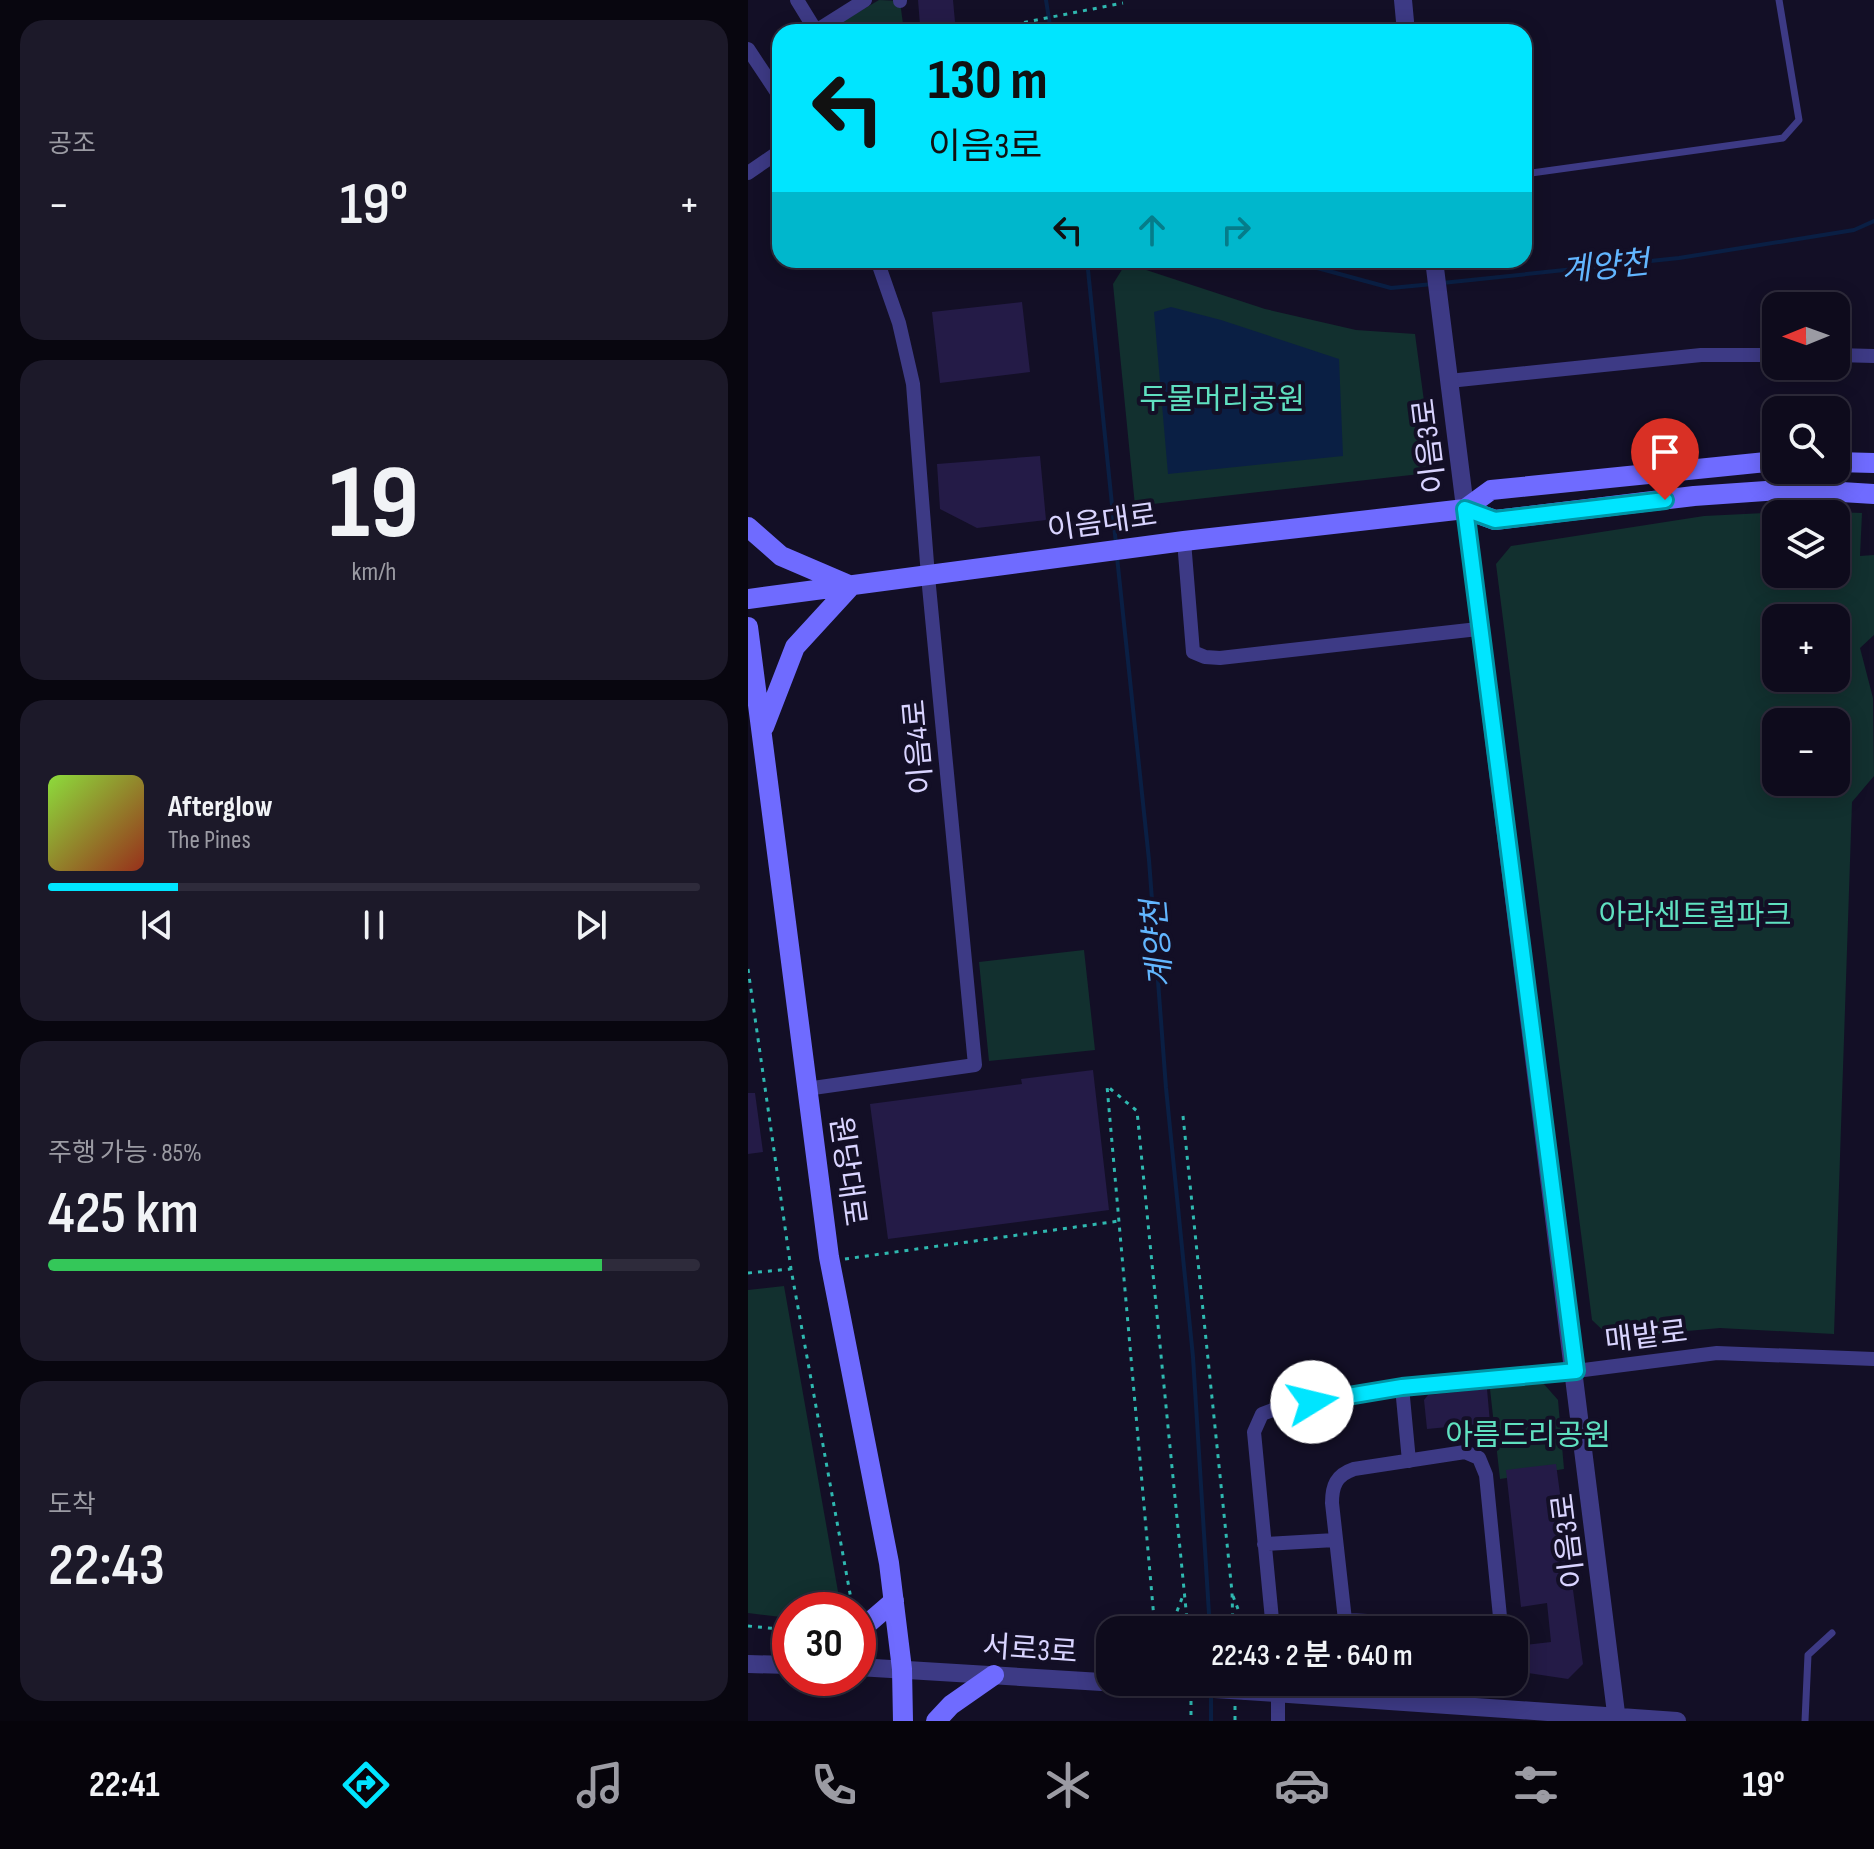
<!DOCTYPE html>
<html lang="ko">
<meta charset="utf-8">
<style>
body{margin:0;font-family:"Sofia Sans Condensed","Noto Sans KR",sans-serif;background:#1c1929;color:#f1f3f6;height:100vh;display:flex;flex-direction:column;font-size:30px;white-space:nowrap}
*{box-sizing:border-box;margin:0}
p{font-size:26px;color:#9b9ba3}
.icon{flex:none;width:44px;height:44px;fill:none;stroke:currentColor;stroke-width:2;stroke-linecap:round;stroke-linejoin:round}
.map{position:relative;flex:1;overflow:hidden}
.details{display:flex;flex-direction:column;gap:20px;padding:20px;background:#08060f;width:748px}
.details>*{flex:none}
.top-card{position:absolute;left:24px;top:24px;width:760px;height:244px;border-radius:24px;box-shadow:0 4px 20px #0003,0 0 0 2px #2e2b3b;background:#00e5ff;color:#111;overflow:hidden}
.needle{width:52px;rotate:269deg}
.fabs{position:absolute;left:1014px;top:292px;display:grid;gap:16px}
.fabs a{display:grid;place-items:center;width:88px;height:88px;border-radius:16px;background:#0e0b1c;box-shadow:0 4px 20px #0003,0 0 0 2px #2e2b3b;font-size:40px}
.speed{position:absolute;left:24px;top:1592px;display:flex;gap:16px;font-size:40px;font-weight:700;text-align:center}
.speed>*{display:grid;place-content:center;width:104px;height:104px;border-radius:50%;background:#0e0b1c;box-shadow:0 4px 20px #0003,0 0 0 2px #2e2b3b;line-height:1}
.speed .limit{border:12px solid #d22;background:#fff;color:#111}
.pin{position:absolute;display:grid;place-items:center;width:68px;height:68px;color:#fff;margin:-82px -34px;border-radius:50% 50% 50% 0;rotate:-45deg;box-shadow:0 0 8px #0007}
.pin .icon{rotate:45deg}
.me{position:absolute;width:88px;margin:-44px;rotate:81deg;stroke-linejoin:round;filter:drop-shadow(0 0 6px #0008)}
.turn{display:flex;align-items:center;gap:28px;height:168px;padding:0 24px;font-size:36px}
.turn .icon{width:104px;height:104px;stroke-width:2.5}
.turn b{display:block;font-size:56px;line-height:68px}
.lanes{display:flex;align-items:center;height:76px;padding:0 24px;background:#0003;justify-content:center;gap:40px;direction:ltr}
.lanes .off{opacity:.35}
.big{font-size:60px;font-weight:600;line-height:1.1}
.details .widget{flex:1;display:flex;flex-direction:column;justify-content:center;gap:12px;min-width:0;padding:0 28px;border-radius:24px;background:#1c1929}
.details .dial{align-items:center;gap:0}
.dial b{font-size:104px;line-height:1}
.song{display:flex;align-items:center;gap:24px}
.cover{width:96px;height:96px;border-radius:12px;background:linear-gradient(135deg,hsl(90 70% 55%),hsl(10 70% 35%))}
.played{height:8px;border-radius:4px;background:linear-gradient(90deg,#00e5ff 20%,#2e2b3b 20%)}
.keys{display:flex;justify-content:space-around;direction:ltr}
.heat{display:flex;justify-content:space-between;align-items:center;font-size:44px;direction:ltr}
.charge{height:12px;border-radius:6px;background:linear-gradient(90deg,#34c759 85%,#2e2b3b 0)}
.trip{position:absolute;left:348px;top:1616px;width:432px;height:80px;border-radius:24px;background:#0e0b1c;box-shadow:0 4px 20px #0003,0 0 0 2px #2e2b3b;font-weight:600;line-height:80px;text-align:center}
.dock{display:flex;height:128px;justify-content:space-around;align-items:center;background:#06040b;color:#9b9ba3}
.dock .icon{width:56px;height:56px}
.dock .on{color:#00e5ff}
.dock b{font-size:36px;color:#f1f3f6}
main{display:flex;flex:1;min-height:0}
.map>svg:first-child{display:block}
.green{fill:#12302f;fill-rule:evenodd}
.water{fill:#0a1f44}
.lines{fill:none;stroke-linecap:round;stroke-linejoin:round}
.stream{stroke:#0a1f44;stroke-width:4}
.building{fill:#241b47}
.path{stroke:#2fb8b0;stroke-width:3;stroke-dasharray:4 6;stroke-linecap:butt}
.service{stroke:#3d3a85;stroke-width:7}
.minor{stroke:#3d3a85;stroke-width:14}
.tertiary{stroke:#3d3a85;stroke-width:18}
.secondary{stroke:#6f6bff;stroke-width:20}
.tertiary-bridge{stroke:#3d3a85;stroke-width:18}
.route-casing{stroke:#0095a6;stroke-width:20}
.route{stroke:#00e5ff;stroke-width:14}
.labels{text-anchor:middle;stroke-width:8;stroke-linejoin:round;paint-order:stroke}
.park-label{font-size:30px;fill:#5fe0c0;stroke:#130f26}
.street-label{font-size:30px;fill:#d9d4ff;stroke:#130f26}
.water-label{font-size:32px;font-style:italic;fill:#62b6ff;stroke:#130f26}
</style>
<main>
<section class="details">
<div class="widget"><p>공조</p>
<div class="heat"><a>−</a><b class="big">19°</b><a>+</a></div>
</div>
<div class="widget dial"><b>19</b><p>km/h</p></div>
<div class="widget">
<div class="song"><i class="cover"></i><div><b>Afterglow</b><p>The Pines</p></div></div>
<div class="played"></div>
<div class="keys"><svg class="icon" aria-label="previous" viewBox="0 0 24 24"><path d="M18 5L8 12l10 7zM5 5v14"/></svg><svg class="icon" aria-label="pause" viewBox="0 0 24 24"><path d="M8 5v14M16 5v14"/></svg><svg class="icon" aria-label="next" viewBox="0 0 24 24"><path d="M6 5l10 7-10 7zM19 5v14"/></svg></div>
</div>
<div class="widget"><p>주행 가능 · 85%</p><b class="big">425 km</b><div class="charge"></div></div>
<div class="widget"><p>도착</p><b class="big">22:43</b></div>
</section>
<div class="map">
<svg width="1126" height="1721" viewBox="0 0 1126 1721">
<rect width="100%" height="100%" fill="#130f26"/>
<path class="green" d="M131,0L152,1L156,32H77Z
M380,264L517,309L608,330L667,334L684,461L672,474L387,506L365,284L375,268Z
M1056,511L1114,513L1112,556L1126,555V635L1112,648L1125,698L1126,776L1104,802L1086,1334L972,1328L863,1338L844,1320L748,564L763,546L956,516ZM1028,514H1088V574H1028ZM1088,618V678H1028V618ZM1088,722V782H1028V722Z
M336,950L347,1050L241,1061L231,962Z
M36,1286L92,1603L84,1610H42V1618L0,1613V1290Z
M795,1383L810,1400L816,1469L752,1479L742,1389Z"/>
<path class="water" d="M423,307L473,320L591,359L595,456L420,474L406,312Z"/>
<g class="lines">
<path class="stream" d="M298,0L303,32
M339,260L368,544
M540,260L643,288L685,284
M694,283L931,258L1106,230L1126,221
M369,557L401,860L418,1088L445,1357L462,1630
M463,1695V1721"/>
</g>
<path class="building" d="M170,0H205L207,22L172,25Z
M274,302L282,372L192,383L184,312Z
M292,456L298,520L229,528L192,509L189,464Z
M345,1070L361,1210L140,1239L122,1104L274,1084L273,1079Z
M0,1093H7L15,1152L0,1154Z
M739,1389L742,1423L679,1429L676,1400L680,1395Z
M808,1464L835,1664L820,1679L780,1673L777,1645L803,1642L799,1603L773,1607L758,1470Z"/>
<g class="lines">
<path class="path" d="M227,32L375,3
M0,969L43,1269L105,1610
M435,1116L484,1592L485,1630
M97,1259L371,1221
M0,1273L43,1269
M485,1596L498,1630
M0,1626L42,1630
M407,1630L359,1086L389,1111L440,1630
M422,1630L434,1598
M443,1701V1721
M487,1706V1721"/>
<path class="service" d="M776,174L1035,138L1051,120L1031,0
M1057,1721L1060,1655L1084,1633"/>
<path class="minor" d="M49,0L68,31L117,0
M152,0V1
M0,49L32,97
M0,173L32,151
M1088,355L1126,356
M701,381L953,355H1028
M436,541L445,652L457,657L472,658L730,629
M58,1089L227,1065L180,576L165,384L151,323L129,260
M654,1387L661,1461
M717,1452L731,1458L738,1475L753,1627L597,1620L584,1503C584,1486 588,1475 606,1469Z
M516,1544L587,1540
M525,1630L506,1432L514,1414L533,1407L654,1387L828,1371L969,1353L1126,1359
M530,1682V1721"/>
<path class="tertiary" d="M655,0L658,32
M686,260C746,747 809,1234 869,1721
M0,1664L42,1665
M110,1667L435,1687
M498,1691L929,1721"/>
<path class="secondary" d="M1088,462L1126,463
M717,509L743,490L1028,461
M0,527L33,556L103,586
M0,599L436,541L717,509L747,520L946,496L1045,489L1126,494
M0,627L81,1257L141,1563L154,1669L155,1721
M16,727L47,647L103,586
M110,1632L146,1601
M188,1721L203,1705L246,1675"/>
<path class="tertiary-bridge" d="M435,1687L498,1691"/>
</g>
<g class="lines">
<g class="route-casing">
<path id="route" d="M564,1402L654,1387L828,1371L717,509L747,520L917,500"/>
</g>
<use href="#route" class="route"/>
</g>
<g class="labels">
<g class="park-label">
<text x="474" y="409">두물머리공원</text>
<text x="947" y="925">아라센트럴파크</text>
<text x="780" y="1445">아름드리공원</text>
</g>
<g class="street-label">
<text transform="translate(681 446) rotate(-97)" y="10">이음3로</text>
<text transform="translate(354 522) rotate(-8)" y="10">이음대로</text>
<text transform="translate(170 747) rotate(-95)" y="10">이음4로</text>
<text transform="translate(100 1171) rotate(82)" y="10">원당대로</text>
<text transform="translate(898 1336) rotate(-7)" y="10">매밭로</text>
<text transform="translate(820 1541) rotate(-97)" y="10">이음3로</text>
<text transform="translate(282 1649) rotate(4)" y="10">서로3로</text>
</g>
<g class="water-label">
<text transform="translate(857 266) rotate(-6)" y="11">계양천</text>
<text transform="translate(409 944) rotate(-95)" y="11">계양천</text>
</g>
</g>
</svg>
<div class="fabs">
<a><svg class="needle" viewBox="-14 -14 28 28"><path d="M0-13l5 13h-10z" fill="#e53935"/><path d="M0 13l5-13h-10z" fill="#9b9ba3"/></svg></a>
<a><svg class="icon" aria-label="search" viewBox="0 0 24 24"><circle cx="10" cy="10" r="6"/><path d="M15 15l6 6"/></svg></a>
<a><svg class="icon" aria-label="layers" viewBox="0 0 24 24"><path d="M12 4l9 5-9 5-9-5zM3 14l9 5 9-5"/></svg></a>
<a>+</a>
<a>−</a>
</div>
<div class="speed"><div class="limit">30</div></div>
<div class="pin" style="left:917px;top:500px;background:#d93025"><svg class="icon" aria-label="arrive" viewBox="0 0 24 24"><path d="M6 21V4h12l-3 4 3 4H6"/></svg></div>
<svg class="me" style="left:564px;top:1402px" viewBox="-20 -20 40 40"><circle r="19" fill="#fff"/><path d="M0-13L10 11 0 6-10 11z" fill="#00e5ff"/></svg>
<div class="trip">22:43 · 2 분 · 640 m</div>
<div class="top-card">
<div class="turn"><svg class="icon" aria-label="left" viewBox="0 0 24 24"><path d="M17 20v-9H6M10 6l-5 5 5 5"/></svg><div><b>130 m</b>이음3로</div></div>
<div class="lanes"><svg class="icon" aria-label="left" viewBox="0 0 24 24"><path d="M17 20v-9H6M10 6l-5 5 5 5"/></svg><svg class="icon off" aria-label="ahead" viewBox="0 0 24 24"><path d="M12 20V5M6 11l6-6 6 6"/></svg><svg class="icon off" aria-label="right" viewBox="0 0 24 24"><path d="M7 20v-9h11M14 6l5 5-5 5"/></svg></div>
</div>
</div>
</main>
<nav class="dock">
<b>22:41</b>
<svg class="icon on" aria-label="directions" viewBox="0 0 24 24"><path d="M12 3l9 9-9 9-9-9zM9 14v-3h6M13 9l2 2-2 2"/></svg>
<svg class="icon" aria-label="music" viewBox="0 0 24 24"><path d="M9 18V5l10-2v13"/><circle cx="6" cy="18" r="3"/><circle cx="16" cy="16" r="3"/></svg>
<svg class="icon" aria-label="phone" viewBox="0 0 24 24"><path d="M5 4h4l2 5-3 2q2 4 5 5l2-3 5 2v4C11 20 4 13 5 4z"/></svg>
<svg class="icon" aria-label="climate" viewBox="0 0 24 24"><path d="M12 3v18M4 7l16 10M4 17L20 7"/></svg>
<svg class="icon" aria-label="car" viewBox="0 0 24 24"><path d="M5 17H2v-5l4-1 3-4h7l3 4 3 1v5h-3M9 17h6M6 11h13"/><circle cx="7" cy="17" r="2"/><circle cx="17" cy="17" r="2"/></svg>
<svg class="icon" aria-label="filters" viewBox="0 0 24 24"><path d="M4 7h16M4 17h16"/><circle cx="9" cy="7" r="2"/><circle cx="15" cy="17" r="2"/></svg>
<b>19°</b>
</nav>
